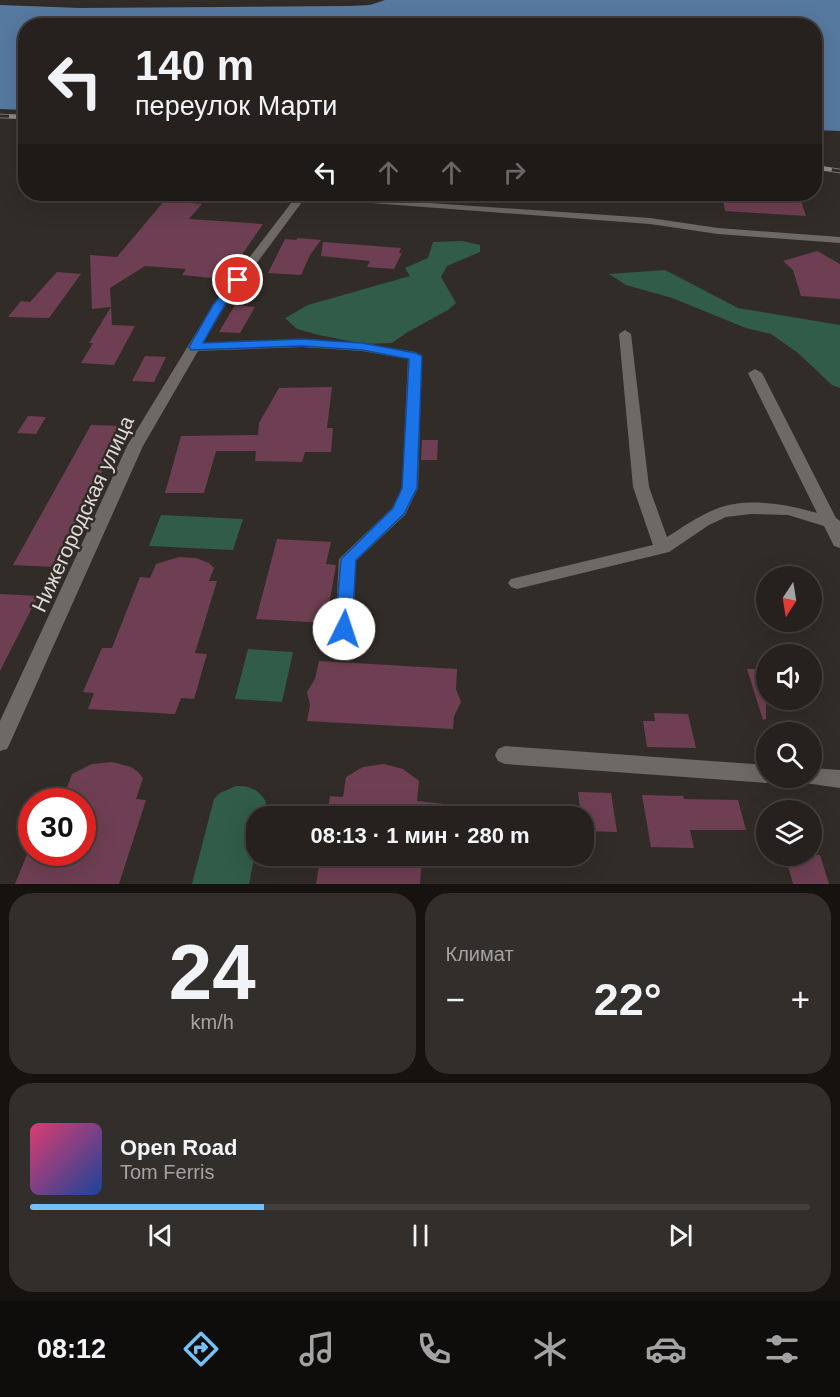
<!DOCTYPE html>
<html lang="ru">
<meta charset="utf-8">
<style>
body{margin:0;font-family:Helvetica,sans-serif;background:#322e2b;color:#f1f3f6;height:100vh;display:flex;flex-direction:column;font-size:22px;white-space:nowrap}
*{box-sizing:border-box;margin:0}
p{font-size:20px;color:#a4a3a4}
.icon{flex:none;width:33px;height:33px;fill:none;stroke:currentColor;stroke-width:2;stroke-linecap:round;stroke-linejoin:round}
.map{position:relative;height:884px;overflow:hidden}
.side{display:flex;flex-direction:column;gap:9px;padding:9px;background:#151210;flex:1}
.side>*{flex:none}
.top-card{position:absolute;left:18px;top:18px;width:804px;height:183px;border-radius:24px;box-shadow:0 6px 24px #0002,0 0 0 2px #423e3c;background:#26211e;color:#f1f3f6;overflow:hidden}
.needle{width:39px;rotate:192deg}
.tools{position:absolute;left:756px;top:566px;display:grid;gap:12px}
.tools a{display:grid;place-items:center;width:66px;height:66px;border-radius:50%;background:#26211e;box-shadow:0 6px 24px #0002,0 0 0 2px #423e3c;font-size:30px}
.speed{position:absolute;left:18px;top:788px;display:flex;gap:12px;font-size:30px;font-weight:700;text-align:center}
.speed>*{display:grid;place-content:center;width:78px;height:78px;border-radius:50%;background:#26211e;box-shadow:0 6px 24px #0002,0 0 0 2px #423e3c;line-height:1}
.speed .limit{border:9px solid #d22;background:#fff;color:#111}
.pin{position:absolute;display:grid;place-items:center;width:51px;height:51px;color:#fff;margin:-26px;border:3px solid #fff;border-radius:50%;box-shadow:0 2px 6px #0007}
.me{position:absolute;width:66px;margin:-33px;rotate:4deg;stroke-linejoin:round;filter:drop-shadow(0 0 4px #0008)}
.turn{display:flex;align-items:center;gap:21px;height:126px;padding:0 18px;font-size:27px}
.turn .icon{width:78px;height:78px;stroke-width:2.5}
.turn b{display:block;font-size:42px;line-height:51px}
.lanes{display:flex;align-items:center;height:57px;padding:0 18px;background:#0003;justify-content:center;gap:30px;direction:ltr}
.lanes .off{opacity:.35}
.big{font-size:45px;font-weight:700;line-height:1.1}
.side .card{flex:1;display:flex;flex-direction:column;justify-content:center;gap:9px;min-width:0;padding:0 21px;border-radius:24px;background:#322e2b}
.side .dial{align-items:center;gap:0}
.dial b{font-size:78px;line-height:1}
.song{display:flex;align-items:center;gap:18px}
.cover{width:72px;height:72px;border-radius:9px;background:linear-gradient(135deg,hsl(340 70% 55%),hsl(220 70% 35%))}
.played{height:6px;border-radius:3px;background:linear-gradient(90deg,#73c1f6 30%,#423e3c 30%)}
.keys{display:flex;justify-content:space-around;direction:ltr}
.heat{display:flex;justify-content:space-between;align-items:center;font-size:33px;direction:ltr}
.side .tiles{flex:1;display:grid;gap:9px;grid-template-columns:1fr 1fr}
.card:last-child{grid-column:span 2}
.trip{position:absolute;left:246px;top:806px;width:348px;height:60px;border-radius:24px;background:#26211e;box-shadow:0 6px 24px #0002,0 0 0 2px #423e3c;font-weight:700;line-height:60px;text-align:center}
.tabs{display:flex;height:96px;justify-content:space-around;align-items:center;background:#0f0d0c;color:#a4a3a4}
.tabs .icon{width:42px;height:42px}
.tabs .on{color:#73c1f6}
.tabs b{font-size:27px;color:#f1f3f6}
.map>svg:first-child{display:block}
.green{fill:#315c4a}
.water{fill:#56799f}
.building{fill:#6e3f52}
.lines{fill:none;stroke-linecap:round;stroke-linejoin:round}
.minor{fill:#6c6967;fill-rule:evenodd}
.rail-casing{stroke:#8f8a87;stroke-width:4.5}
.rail{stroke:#322c28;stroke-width:3;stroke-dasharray:9;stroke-linecap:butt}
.route{fill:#1a73e8;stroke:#114b97;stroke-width:1.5}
.labels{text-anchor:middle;stroke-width:5;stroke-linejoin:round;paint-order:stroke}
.street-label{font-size:21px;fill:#dedbd8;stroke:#322c28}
</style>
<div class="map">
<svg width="840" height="884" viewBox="0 0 840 884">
<rect width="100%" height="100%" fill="#322c28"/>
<path class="green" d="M462,241L480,245V252L447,266L441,277L456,303L448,310L406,333L392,343L364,344L319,335L297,329L285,318L308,305L410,276L405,268L428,258L433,242Z
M665,270L738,308L840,325V388L832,385L798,353L771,334L746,328L672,298L626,285L609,274Z
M161,515L243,519L233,550L149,546Z
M248,649L293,652L282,702L235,699Z
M236,786C250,785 259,790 266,802L263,816H256V849L249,884H192L214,799L220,793Z"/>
<path class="water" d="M385,0H840V131L815,130L814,26H26L25,110L0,109V5L80,8L350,6L370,5Z"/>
<path class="building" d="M722,194L799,195L806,216L725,211Z
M164,201L202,204L189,219L263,224L230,272L216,271L212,278L182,275L186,269L145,266L110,288L112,325L135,326L114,365L81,363L93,343H89L111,307L92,309L90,255L117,257Z
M298,238L321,240L310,255L301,275L268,273L285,239L296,240Z
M323,242L401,248L399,253H402L394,269L367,267L370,261L321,256Z
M817,251L840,264V299L801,296L793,270L783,261Z
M57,272L81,274L49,318L8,317L21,301L30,302Z
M235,305L255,307L240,333L219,332Z
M145,356L166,357L154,382L132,381Z
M332,387L327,428H333L331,452H305L302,462L255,461L256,451H216L204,493H165L181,436L258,435L259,423L279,388Z
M28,416L46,417L36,434L17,433Z
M91,425L125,426L54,567L13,565Z
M422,440H438L437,460H421Z
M277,539L331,542L326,564L336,565L326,623L256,619Z
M179,557L196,558L209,563L214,568L209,581H217L195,653L207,654L194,699L181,698L175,714L88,709L94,693L83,692L102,648H112L140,577L150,578L156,564Z
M0,594L38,596L0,671Z
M319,661L457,669L456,689L461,702L454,716L453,729L307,721L310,705L307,692L315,679Z
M747,669H766V719L763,720Z
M654,713L688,714L696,748L647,747L643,721H655Z
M112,762L131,767L138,772L143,778L136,799L146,800L119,884H15L28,852H82V801H62L72,774L92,764Z
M384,764L403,769L419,781L417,801L453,805V816H327L330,796L343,797L346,777L363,767Z
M578,792L611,793L617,832L584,831V816H581Z
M642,795L683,796L684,799L738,800L746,830H690L694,848L651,847Z
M321,855H422L420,884H316Z
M785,855H820L829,884H793Z"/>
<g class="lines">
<path class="minor" d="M298,194L650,218L718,228L840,237V243L718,234L650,224L305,198L225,306L203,343L302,339L362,343L415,352L422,356L418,488L405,515L356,561L353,629L351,634L344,636L337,634L335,629L339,559L392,508L402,488L408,359L362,351L302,347L198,351L143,446L10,743L7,749L0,751V721L127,446L213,305Z
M625,330L631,334L649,487L667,537C683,527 698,516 716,509C747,497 787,504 817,513L748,373L755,369L762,373L836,518L840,521V548L834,546L824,526L788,515L751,514L726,517L709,525L669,552L517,589L511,587L508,583L511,579L653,545L633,487L619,334Z
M505,746L766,765V777H775L773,780L766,783L505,764L498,761L495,755L498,749Z
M812,768L840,770V788L805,783L801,777H812Z"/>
<g class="rail-casing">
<path id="rail" d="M0,116L26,117
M814,167L840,171"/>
</g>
<use href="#rail" class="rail"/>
</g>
<path class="route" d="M238,277L243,280L224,306L203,343L302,339L362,343L416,353L422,356L417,488L404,514L356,560L352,629L350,634L344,635L338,634L335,629L341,559L393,508L402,488L409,359L362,350L302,346L191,350L189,347L213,305L234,278Z"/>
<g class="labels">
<g class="street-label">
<text transform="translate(83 514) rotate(-65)" y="7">Нижегородская улица</text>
</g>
</g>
</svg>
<div class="tools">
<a><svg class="needle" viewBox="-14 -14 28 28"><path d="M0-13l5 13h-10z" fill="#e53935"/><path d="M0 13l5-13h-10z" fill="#a4a3a4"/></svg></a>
<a><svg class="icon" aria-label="sound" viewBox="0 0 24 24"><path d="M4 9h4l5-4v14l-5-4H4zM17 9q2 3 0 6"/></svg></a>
<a><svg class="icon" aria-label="search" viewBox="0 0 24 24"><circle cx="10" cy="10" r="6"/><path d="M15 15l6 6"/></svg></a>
<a><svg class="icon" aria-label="layers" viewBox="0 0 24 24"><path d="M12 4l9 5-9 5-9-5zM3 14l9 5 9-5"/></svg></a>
</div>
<div class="speed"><div class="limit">30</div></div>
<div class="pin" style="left:238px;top:280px;background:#d93025"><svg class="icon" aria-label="arrive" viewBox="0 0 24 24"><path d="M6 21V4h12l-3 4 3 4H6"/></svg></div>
<svg class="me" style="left:344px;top:629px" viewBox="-20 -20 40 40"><circle r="19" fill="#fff"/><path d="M0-13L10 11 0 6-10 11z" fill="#1a73e8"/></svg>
<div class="trip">08:13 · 1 мин · 280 m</div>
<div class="top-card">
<div class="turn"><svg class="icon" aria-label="left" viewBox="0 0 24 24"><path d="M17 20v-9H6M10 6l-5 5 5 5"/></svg><div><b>140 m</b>переулок Марти</div></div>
<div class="lanes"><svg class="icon" aria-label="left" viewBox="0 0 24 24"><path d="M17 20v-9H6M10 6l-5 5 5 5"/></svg><svg class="icon off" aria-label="ahead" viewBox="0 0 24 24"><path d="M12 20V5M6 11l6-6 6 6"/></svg><svg class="icon off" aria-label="ahead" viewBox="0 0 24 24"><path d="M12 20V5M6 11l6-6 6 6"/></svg><svg class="icon off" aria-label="right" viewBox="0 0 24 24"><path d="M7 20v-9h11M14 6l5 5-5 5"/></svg></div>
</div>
</div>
<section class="side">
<div class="tiles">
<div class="card dial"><b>24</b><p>km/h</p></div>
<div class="card"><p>Климат</p>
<div class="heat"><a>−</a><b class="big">22°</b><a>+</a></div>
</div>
<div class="card">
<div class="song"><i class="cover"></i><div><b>Open Road</b><p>Tom Ferris</p></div></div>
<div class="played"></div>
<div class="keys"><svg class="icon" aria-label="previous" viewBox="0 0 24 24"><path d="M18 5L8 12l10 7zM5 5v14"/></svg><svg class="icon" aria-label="pause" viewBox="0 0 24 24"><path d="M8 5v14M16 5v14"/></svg><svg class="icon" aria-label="next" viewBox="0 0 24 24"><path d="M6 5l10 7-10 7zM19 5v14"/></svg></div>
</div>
</div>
</section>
<nav class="tabs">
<b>08:12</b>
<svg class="icon on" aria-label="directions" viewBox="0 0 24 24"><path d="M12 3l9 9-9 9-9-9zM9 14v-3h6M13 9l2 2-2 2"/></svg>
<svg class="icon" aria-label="music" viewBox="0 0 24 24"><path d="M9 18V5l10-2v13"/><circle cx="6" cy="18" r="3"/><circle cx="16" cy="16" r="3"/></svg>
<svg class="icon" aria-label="phone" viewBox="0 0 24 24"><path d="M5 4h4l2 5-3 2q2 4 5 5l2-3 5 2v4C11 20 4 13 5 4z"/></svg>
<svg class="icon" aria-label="climate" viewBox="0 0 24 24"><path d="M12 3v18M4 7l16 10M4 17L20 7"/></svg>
<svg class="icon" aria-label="car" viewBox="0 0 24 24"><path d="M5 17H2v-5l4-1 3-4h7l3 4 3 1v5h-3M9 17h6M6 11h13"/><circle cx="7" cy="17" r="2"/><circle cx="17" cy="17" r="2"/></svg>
<svg class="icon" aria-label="filters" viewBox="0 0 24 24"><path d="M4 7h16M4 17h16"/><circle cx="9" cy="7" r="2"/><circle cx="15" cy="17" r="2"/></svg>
</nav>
